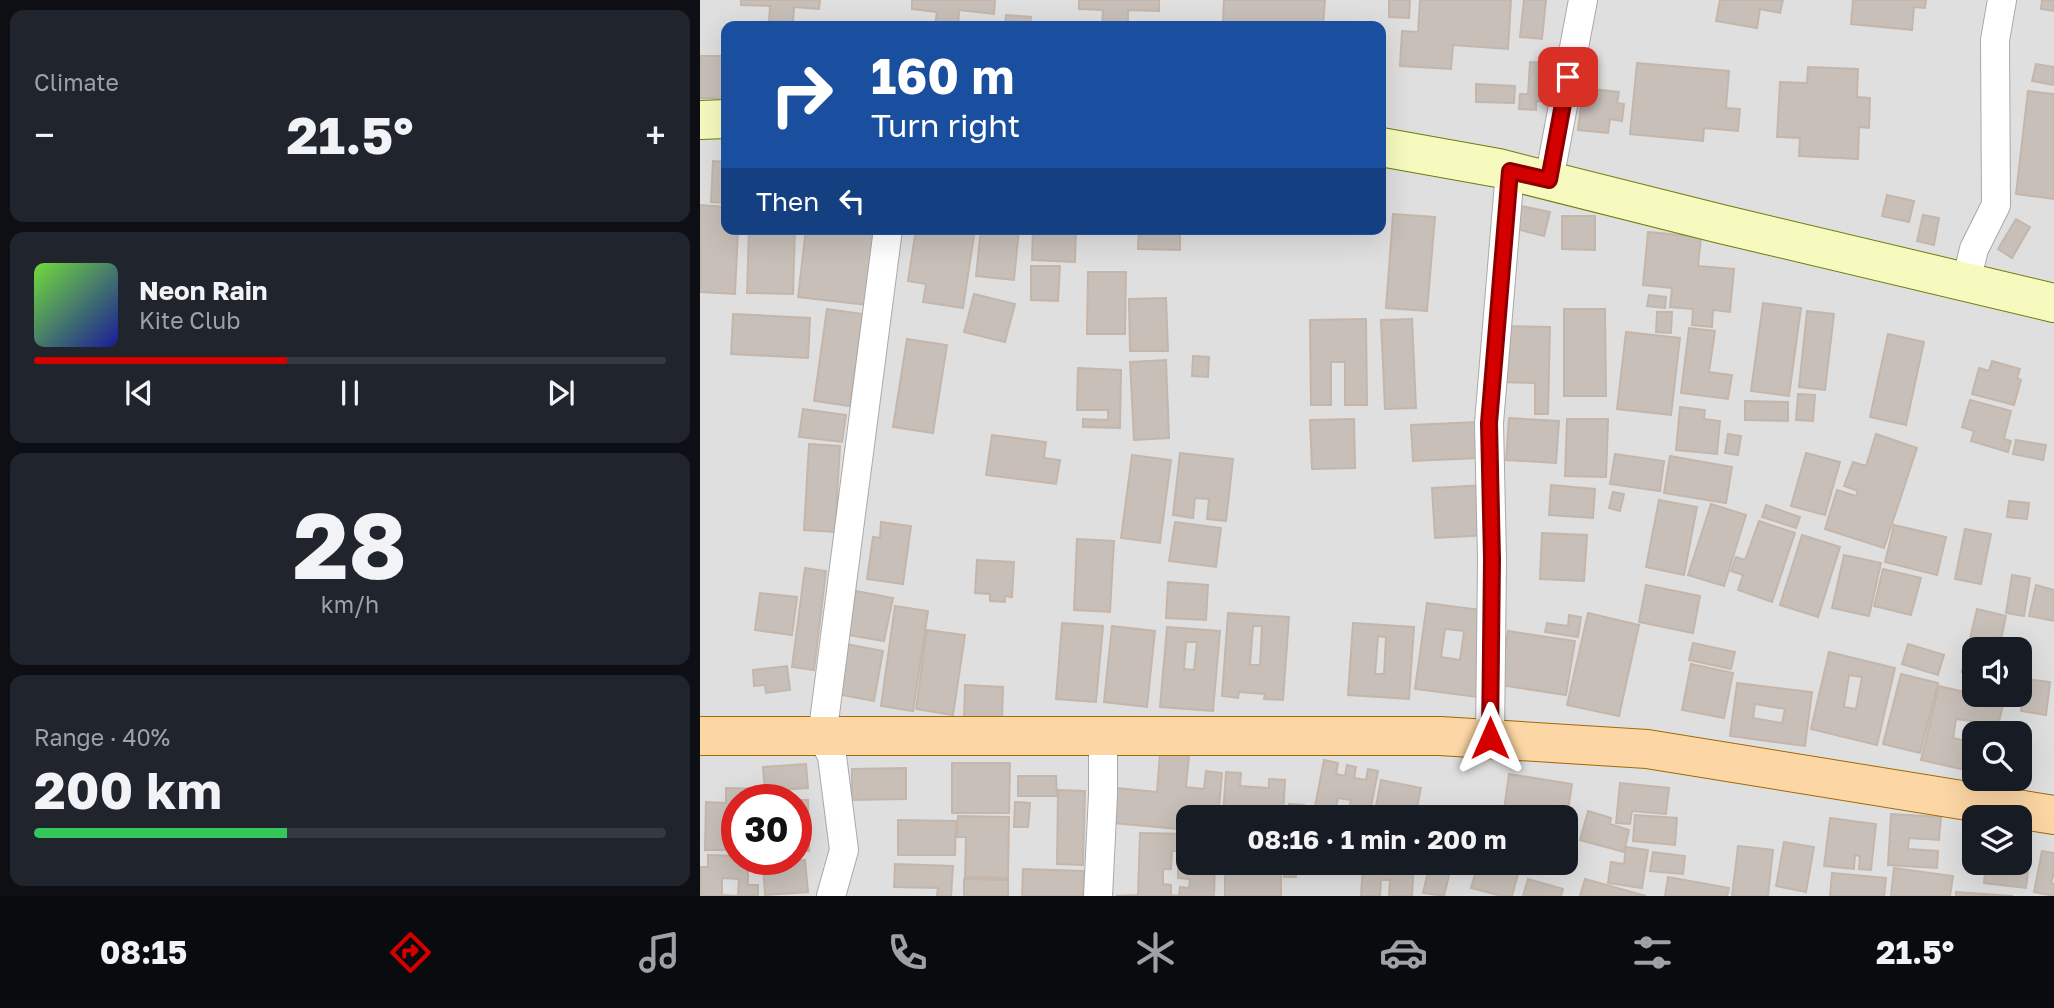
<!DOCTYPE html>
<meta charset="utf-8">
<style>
body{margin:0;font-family:"Golos Text",sans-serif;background:#20242c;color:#f1f3f6;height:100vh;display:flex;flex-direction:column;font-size:26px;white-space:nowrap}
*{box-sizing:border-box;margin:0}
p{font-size:23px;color:#9ea1a6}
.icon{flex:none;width:38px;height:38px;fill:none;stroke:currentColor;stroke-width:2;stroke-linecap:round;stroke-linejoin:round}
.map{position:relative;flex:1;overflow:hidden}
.drawer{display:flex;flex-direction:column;gap:10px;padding:10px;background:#0d0f14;width:700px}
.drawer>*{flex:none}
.guide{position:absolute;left:21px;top:21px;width:665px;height:214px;border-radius:14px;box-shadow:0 7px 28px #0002;background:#1a4fa0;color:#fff;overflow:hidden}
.fabs{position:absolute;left:1262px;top:637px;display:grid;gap:14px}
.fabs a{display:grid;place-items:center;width:70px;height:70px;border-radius:14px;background:#171b24;box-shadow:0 7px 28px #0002;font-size:35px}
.speed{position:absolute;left:21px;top:784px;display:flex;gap:14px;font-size:35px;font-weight:700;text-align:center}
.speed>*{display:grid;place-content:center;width:91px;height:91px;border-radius:50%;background:#171b24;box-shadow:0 7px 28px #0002;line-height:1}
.speed .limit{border:10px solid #d22;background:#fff;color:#111}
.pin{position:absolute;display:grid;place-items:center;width:60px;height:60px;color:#fff;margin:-30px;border-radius:14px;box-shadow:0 4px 10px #0006}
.me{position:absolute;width:77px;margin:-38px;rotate:0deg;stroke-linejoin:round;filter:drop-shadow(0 0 5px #0008)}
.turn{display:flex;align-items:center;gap:24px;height:147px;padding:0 35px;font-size:32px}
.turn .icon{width:91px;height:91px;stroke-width:2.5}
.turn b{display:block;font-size:49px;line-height:60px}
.then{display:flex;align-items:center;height:66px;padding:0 35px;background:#0003;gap:14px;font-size:26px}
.big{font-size:52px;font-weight:700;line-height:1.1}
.drawer .card{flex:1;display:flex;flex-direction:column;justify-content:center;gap:10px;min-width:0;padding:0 24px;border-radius:14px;background:#20242c}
.drawer .dial{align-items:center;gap:0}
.dial b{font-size:91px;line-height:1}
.song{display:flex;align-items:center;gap:21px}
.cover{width:84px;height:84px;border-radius:10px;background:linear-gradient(135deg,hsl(100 70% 55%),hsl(240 70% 35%))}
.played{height:7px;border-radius:4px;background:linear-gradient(90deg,#d40000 40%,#363941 40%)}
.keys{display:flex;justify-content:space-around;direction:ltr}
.heat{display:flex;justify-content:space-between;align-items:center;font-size:38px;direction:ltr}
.charge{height:10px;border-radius:5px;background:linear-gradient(90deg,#34c759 40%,#363941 0)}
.trip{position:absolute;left:476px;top:805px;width:402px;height:70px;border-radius:14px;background:#171b24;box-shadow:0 7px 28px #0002;font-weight:700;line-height:70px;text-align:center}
.dock{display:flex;height:112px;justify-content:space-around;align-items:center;background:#090b0e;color:#9ea1a6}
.dock .icon{width:49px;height:49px}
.dock .on{color:#d40000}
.dock b{font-size:32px;color:#f1f3f6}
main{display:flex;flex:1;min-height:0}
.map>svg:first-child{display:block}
.residential{fill:#e0dfdf;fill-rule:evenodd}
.building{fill:#c7bfb8;stroke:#c4b6ab;stroke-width:2;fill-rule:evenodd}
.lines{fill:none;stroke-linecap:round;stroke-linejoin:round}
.street-casing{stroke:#a9a9a9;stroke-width:30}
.secondary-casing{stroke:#707d05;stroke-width:40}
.primary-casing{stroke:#a06b00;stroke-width:40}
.street{stroke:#fff;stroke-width:28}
.secondary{stroke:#f7fabf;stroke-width:38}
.primary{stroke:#fcd6a4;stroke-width:38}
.route-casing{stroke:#8a0000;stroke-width:18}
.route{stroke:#d40000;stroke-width:12}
</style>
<main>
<section class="drawer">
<div class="card"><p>Climate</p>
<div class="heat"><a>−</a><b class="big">21.5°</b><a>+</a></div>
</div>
<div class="card">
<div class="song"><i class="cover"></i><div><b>Neon Rain</b><p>Kite Club</p></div></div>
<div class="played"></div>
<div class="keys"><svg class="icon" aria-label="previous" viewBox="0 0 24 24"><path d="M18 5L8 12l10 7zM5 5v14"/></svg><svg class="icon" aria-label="pause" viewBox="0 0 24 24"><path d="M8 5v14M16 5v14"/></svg><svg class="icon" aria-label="next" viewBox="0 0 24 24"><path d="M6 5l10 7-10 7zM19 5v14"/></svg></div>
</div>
<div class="card dial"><b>28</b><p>km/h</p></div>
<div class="card"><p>Range · 40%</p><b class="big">200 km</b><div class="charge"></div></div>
</section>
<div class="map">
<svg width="1354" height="896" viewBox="0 0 1354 896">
<rect width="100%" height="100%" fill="#f2efe9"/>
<path class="residential" d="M0,0H1354V896H0ZM26,26H681V229H26ZM1274,649H1320V695H1274ZM1274,733H1320V779H1274ZM37,800H96V859H37ZM488,817H866V863H488ZM1274,817H1320V863H1274Z"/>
<path class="building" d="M41,0H120L119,9L94,7L93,22L69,21L70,6L41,5Z
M212,0H295L294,14L259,10L258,26H235L237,12L212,9Z
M379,0H459V11L428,10V26L402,25L403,10L379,9Z
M524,0H625L623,26H570V24L523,22Z
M689,0H710L709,18L689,17Z
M720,0H811L808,49L753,45L751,69L700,66L702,31L718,32Z
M824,0H846L842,39L820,37Z
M1020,0H1083L1080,13L1060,9L1057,28L1016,21Z
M1153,0H1226L1225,8L1214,7L1212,30L1151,24Z
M1342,0H1354V11L1341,9Z
M306,15L331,17L330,26H305Z
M0,56H23V98H0Z
M830,62L850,63L847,102L836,101V110L819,109L820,94H828Z
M937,63L1029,71L1026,108L1040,109L1038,131L1004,128L1003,141L930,134Z
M1336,64L1354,67V85L1332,81Z
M1108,67L1158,69L1157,97L1170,98L1169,128L1159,127L1158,159L1099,156L1100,138L1077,137L1080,82L1107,83Z
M776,84L815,86L814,103L776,102Z
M883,88L919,92L917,103L924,104L922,121L910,119L908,133L878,130Z
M1328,91L1354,94V199L1316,194Z
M13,161L26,162V203L11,202Z
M1187,195L1214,201L1209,222L1182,216Z
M0,205L26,207V229H38L35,294L0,292Z
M821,206L850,212L844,236L816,229Z
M693,214L735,217L727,311L686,308Z
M1223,215L1239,218L1234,245L1217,241Z
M862,216H895V250L862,249Z
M1316,219L1330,227L1312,258L1298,249Z
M49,229H95L93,294L47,293Z
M106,229L176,231L167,305L98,297Z
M216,229H275L263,308L223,302L226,284L208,281Z
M281,229H319L314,280L276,276Z
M333,229H376L375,262L332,260Z
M439,229H480V250L438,249Z
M948,232L1001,237L998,266L1034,269L1030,312L1013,310L1012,327L992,325L993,309L970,307L972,288L943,285Z
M331,266H360L358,301L331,300Z
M388,272H426L425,334H387Z
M274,294L315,304L305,342L264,332Z
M949,295L966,297L965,308L947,306Z
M466,298L468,351H430L429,299Z
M1063,303L1101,308L1089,396L1051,391Z
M127,309L163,314L150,406L114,401Z
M864,309H905L906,396H864Z
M1107,311L1134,314L1125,390L1099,387Z
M957,312H972L971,333L956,332Z
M33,314L110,318L108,358L31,354Z
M666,319L667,405H645V362H631V405H611L610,320Z
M712,319L716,408L685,409L681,320Z
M802,326L850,327L848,414H835V383L801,382Z
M989,328L1015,331L1009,372L1032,375L1028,399L981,393Z
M926,332L980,338L971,415L917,409Z
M1188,334L1224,342L1206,425L1170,417Z
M207,339L247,345L233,433L193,427Z
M493,356L509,357L508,377L492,376Z
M466,360L469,438L434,440L430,362Z
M1292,361L1320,369L1317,378L1321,380L1314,405L1272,394L1279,368L1289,371Z
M378,368L421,370L420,428L383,427V419L408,420V410H377Z
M1098,394L1115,395L1113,421L1096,420Z
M1270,400L1311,411L1304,439L1311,441L1308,452L1271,441L1274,431L1262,427Z
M1045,401L1088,402V421L1045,420Z
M980,407L1005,410L1004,419L1020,421L1017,454L976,450Z
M103,409L146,415L142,442L99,437Z
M809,418L859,421L856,463L806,460Z
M654,419L655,468L612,469L610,420Z
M867,419H908L906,477L865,476Z
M778,422L779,458L713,461L711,425Z
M1028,434L1041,436L1038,455L1025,453Z
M1176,434L1217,448L1184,548L1125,529L1137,490L1156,496L1158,491L1144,486L1153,462L1166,466Z
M292,435L346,442L344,458L360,460L356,484L286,475Z
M1316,440L1346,445L1343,460L1313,454Z
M109,444L140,446L135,532L104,530Z
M480,453L533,459L526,521L507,519L509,499L495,498L493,518L473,515Z
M1106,453L1140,462L1125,515L1091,506Z
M915,454L964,461L960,491L910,484Z
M432,455L471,460L460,543L421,538Z
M970,456L1032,467L1026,503L964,493Z
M786,485L789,535L735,538L732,488Z
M851,485L895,489L893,518L849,515Z
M913,492L924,494L920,511L909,508Z
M959,500L997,507L984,575L946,567Z
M1309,501L1329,503L1327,519L1307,517Z
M1011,504L1046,515L1024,586L988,575Z
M1066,505L1100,517L1096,528L1062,517Z
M1059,521L1095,533L1072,602L1038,590L1043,575L1031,571L1036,557L1045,560Z
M181,522L211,526L203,584L167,579L173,537L180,538Z
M475,522L521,528L516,567L469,561Z
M1194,525L1246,537L1237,575L1185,562Z
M1265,529L1291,534L1281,584L1255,579Z
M842,533L887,535L884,581L840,579Z
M1102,535L1140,547L1118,617L1080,605Z
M377,539L414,541L410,612L374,610Z
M1144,555L1181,563L1169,616L1132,608Z
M277,560L314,562L312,597L305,596V602L290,601V594L275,593Z
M105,568L126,571L114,670L92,667Z
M1183,569L1221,578L1211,615L1174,606Z
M1312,575L1330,578L1324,616L1306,613Z
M468,582L508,585L506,620L466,618Z
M946,585L1000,596L993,633L939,622Z
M1336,585L1354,590V621L1329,616Z
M156,591L193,598L184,641L148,635Z
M60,593L97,597L92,635L55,630Z
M727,603L789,611L777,697L715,689ZM745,629L764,631L760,660L741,657Z
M195,606L228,611L213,711L181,706Z
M1277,609L1306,616L1299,649H1274V674L1262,672Z
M528,613L589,617L583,700L564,699L565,694L539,692L538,698L522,696ZM553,626H562L560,665H550Z
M888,613L939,625L919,716L867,705Z
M869,615L881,617L878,637L845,632L847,623L868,626Z
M362,623L403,626L396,702L356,699Z
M653,623L714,627L709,699L648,695ZM678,636L686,637L684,674H675Z
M412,626L455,631L447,707L404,702Z
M467,627L520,631L513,711L460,707ZM486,642H497L494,670L484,669Z
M227,630L265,635L253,715L216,709Z
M808,631L875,641L866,695L800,685Z
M141,643L183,651L174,701L132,693Z
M993,643L1035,652L1031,669L989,660Z
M1208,644L1244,655L1238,675L1202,664Z
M1129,652L1195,668L1177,745L1111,729ZM1149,675L1162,677L1156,709L1144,707Z
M991,664L1033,673L1024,718L982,710Z
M87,666L90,690L66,693L65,685L54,686L53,670Z
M1201,674L1238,683L1220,753L1183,744Z
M1325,679L1350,682L1346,715L1321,711Z
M1037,683L1112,692L1105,746L1030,736ZM1055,704L1085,709L1082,723L1053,718Z
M265,685L303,687L302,719L264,720Z
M1239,686L1304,701L1296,733H1274V772L1221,760ZM1256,719L1271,721L1267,741L1253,738Z
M460,753L489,755L486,787L504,789L506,771L522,773L518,817H488V830L414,823L417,788L457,792Z
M624,760L638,763L636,774L645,776L647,765L656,767L654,778L666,780L668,769L678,771L669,817H647L651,800L638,798L634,817H613Z
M252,763H310L309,813H252Z
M106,764L108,788L65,791L63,767Z
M206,768V799L152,800V769Z
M526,772L541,773L540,786L569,788V779L585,780L583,817H558V813L545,812L544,817H523Z
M809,774L872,784L866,823V817H803Z
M318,776H356L357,796H318Z
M681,780L721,788L715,817H674Z
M920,783L969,788L966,814L932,811L930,824L916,823Z
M26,788L62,789V800H37V850H5L6,802L26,803Z
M358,790L385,791L383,865L357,864Z
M96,800H108L109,851H96Z
M315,802L330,803L328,827H314Z
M589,804L604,805L603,817H588Z
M888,811L911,818L910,824L929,830L924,852L880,840Z
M1191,814L1241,817L1239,840L1209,838L1208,849L1238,851L1237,868L1188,865Z
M935,815L977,818L975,845L933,841Z
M258,816L309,817L308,878L265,877L266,837H257Z
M1130,818L1176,824L1171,870L1159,869L1160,856L1155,855L1154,869L1124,866Z
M198,820L256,821L255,855H198Z
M440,833L488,834V851H472L471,869H463V884L471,885V895L479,896L480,887L489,888L490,879L478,878V860H488V863H515L514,896H416L438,895Z
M1084,842L1114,847L1106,892L1076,886Z
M1320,843L1331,844L1326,888L1284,883L1286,863H1320Z
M1038,846L1073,850L1068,896H1032Z
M926,847L948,850L942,888L908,883L911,862L924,864Z
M1342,851L1354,853V873L1351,883L1354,884V896L1334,892Z
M953,852L985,856L983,874L950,871Z
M8,855L37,856V859H48V885H58V896H0V867H8ZM22,878L39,879L38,896L22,895Z
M105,860L108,892L65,895L63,863Z
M585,863H596V877H584Z
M663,863L714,864L712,896H689L690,880H681L680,896H661Z
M730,863H752L744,896L723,893Z
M778,863H806L820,866L812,896H802L771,888Z
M195,864L253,866L251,896H237L238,888L194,887Z
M525,868H581V896H525Z
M1194,868L1253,876L1250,896H1191Z
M323,869L384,871L383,896H322Z
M1132,873L1186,878L1184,896H1130Z
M968,877L1029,888L1027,896H965Z
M264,879L308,880V896H264Z
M828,879L863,889L861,896H823Z
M885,879L946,896H880Z
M1256,892L1313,896H1256Z"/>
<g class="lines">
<g class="street-casing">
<path id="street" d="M849,180L883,0
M1266,282L1274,249L1296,205L1295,40L1302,0
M790,738L792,559L789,423L810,171
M131,896L144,850L132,756L122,737L188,229
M398,896L403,795V737"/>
</g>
<g class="secondary-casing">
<path id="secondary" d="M0,120L26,119
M681,147L798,168L1021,224L1354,303"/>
</g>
<g class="primary-casing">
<path id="primary" d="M0,736H740L947,749L1354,815"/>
</g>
<use href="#street" class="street"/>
<use href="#secondary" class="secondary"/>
<use href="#primary" class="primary"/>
</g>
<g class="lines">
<g class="route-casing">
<path id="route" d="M790,738L792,559L789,423L810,171L849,180L868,77"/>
</g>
<use href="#route" class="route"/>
</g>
</svg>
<div class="fabs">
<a><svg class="icon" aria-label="sound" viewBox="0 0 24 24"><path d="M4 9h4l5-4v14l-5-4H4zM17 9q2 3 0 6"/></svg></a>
<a><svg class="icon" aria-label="search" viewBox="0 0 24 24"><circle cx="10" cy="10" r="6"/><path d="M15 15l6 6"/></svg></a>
<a><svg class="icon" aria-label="layers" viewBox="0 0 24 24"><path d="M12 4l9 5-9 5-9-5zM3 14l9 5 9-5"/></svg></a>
</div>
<div class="speed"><div class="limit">30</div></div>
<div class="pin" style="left:868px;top:77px;background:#d93025"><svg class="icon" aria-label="arrive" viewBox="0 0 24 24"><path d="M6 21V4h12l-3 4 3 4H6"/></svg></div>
<svg class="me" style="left:790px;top:738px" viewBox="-20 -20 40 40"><path d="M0-17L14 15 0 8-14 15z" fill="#d40000" stroke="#fff" stroke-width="4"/></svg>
<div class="trip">08:16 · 1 min · 200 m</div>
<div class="guide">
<div class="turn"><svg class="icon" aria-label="right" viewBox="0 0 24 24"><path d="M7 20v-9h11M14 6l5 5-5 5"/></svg><div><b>160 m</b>Turn right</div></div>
<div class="then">Then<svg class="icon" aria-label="left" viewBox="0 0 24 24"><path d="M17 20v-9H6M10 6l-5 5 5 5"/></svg></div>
</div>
</div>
</main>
<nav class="dock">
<b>08:15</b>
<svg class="icon on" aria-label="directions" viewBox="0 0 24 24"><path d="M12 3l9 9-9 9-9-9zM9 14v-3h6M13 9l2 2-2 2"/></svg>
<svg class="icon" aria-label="music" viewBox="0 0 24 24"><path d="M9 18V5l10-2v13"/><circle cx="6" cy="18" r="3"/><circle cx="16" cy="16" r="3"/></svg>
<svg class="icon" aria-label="phone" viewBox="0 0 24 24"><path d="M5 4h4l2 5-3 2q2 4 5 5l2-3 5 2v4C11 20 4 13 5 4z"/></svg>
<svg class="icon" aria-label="climate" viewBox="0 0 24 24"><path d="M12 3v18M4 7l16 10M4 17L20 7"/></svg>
<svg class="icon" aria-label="car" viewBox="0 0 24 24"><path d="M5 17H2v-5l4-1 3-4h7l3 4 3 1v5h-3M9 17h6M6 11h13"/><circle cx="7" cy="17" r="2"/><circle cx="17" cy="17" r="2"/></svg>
<svg class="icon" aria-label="filters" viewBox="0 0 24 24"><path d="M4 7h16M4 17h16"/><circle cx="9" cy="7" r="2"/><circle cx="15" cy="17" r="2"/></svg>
<b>21.5°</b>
</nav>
